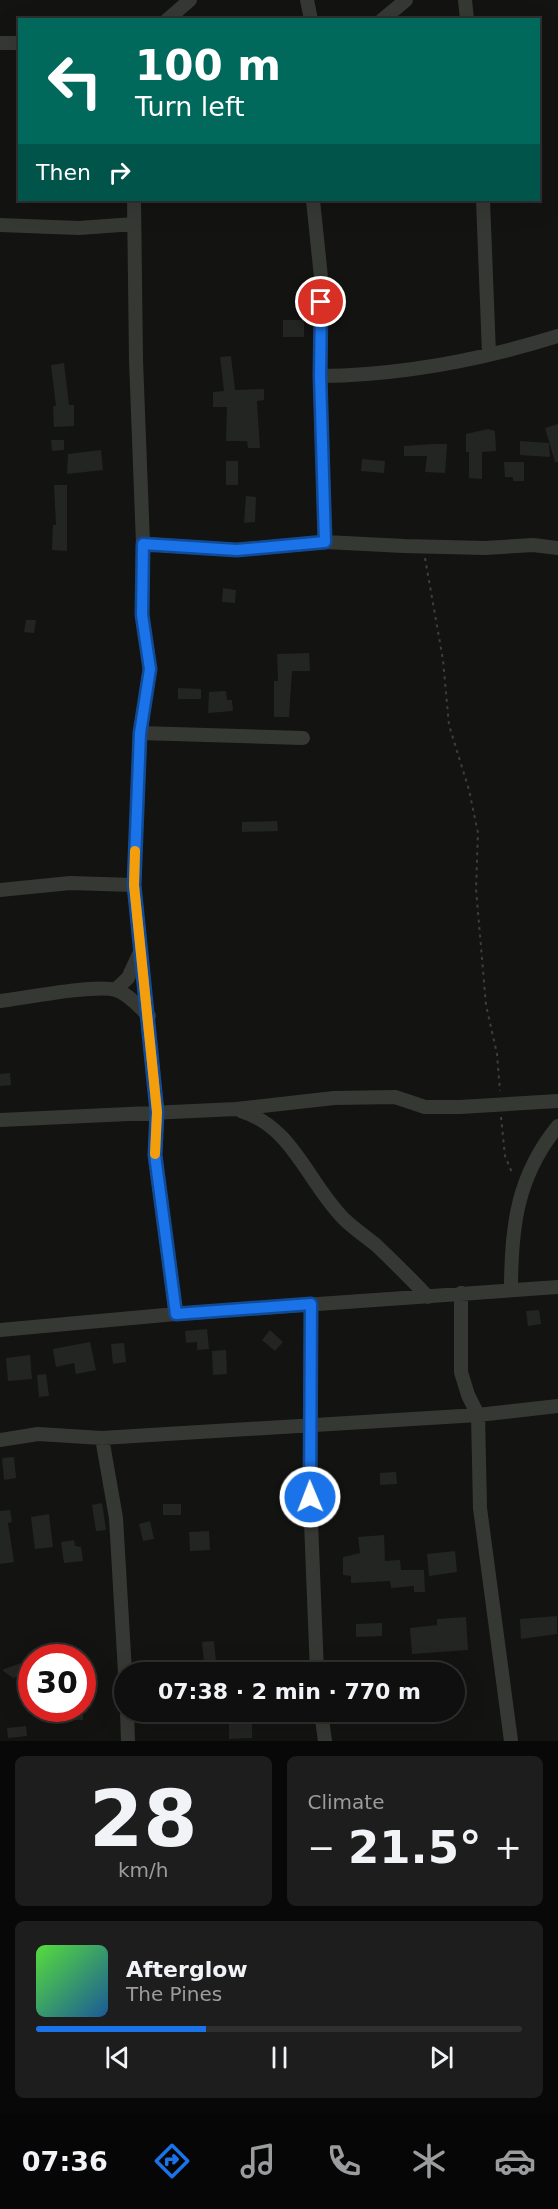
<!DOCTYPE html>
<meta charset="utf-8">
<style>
body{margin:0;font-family:"DejaVu Sans",sans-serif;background:#1c1d1c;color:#f1f3f6;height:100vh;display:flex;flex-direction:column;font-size:22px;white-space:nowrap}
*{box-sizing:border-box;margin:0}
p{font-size:20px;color:#9b9c9e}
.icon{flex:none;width:33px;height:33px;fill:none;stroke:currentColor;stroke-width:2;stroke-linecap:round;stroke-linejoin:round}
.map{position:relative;height:1741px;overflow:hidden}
.side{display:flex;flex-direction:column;gap:15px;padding:15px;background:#080808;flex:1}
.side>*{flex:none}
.top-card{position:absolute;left:18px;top:18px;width:522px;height:183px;border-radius:0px;box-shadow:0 6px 24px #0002,0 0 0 2px #2e2f2e;background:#00695c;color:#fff;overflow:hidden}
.speed{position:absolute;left:18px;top:1644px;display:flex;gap:12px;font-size:30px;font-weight:700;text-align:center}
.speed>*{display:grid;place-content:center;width:78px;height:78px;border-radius:50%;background:#0e0f0e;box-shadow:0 6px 24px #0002,0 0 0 2px #2e2f2e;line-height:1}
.speed .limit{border:9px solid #d22;background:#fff;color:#111}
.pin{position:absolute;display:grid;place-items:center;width:51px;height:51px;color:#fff;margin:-26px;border:3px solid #fff;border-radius:50%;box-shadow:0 2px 6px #0007}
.me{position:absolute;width:66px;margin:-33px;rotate:359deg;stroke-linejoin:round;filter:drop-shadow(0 0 4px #0008)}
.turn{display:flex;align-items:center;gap:21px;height:126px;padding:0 18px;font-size:27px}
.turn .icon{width:78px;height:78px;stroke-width:2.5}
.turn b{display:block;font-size:42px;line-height:51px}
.then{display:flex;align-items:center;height:57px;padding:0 18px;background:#0003;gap:12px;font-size:22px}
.big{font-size:45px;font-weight:800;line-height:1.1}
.side .tile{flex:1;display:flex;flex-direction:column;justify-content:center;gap:9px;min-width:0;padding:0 21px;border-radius:9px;background:#1c1d1c}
.side .dial{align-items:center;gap:0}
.dial b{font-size:78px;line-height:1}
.song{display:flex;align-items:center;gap:18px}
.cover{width:72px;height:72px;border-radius:9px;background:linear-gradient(135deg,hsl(110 70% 55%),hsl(210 70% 35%))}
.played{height:6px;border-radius:3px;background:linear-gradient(90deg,#1a73e8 35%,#2e2f2e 35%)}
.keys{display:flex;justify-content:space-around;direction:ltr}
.heat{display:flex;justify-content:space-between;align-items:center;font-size:33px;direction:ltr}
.side .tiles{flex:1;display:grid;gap:15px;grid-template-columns:1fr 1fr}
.tile:last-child{grid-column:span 2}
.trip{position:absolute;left:114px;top:1662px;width:351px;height:60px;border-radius:30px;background:#0e0f0e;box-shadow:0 6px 24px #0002,0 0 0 2px #2e2f2e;font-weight:800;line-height:60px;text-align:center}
.dock{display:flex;height:96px;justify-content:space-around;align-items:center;background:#060606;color:#9b9c9e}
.dock .icon{width:42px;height:42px}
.dock .current{color:#1a73e8}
.dock b{font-size:27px;color:#f1f3f6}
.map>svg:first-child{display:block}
.building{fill:#232522}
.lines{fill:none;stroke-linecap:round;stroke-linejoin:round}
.path{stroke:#3d4039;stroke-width:2;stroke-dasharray:3 4.5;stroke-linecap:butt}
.minor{stroke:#363933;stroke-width:14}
.route-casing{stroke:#114b97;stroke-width:15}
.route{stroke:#1a73e8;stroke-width:10}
.slow{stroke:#f59e0b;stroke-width:10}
</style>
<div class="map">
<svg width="558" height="1741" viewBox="0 0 558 1741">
<rect width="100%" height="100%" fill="#131412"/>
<path class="building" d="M283,320H304V337H283Z
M231,356L235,390L264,389V400L257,401L260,448H248L247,441H226L227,407H213V392L224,391L220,357Z
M64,363L69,405H74V426L54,427L53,406H56L51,365Z
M558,424V462H555L545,428Z
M488,429L495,431L496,451L482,452V479L469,478V452H466V434Z
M51,440H64V450L52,451Z
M520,441L549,443L550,457L520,455Z
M432,444H447L445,473L425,472L427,456H404V446Z
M101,450L103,470L67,474L68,454Z
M362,459L385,461L384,473L361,471Z
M226,461H238V485H226Z
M504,462H524V481H513V477H505Z
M54,485H67V551L52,550L53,525H56Z
M246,496L256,497L255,522L244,523Z
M223,588L236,590L235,603L222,602Z
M26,620H36L34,633L24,632Z
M309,653L310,671H292L289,717H274V681H278L277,654Z
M178,688L201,689V699H178Z
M226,691L227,700H232L233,711L208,713L209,692Z
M277,821L278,831L242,832V822Z
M10,1073L11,1085L0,1086V1074Z
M539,1310L541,1324L528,1326L526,1311Z
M207,1329L209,1349L197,1350V1342L186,1343L185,1331Z
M270,1330L283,1342L275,1351L262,1340Z
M90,1342L96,1370L76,1374L74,1363L56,1367L53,1349Z
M124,1343L126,1362L113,1364L111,1344Z
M226,1350L227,1374L213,1375L212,1351Z
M30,1355L32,1379L8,1381L6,1358Z
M46,1374L49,1396L39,1397L37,1375Z
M14,1457L16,1478L4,1480L2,1458Z
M396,1472L397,1484L380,1485V1473Z
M102,1503L106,1530L96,1531L92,1505Z
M163,1504H181V1515H163Z
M10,1510L12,1522L8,1523L14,1562L0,1564V1511Z
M49,1514L53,1547L35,1549L31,1517Z
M150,1521L154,1539L143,1541L139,1524Z
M209,1531L210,1550L190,1551L189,1532Z
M384,1535L385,1561L400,1560L401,1570H424L425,1592H414V1586L391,1588L390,1581L351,1583V1576L343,1575V1557L360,1553L358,1537Z
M74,1540L75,1546L81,1547L83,1561L64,1563L61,1542Z
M455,1551L457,1572L429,1576L427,1554Z
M557,1616V1634L521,1639L520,1619Z
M466,1617L468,1650L412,1654L410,1628L437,1625V1619Z
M382,1623V1636L356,1637V1624Z
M214,1641L217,1672H205L202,1642Z
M24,1662L27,1674L13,1678L2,1670Z
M57,1708H83V1720H57Z
M181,1712H200V1722H181Z
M229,1712H243V1723H252V1738L229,1739Z
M423,1712H433L434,1722L423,1723Z
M26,1726L27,1736L8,1738L7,1728Z"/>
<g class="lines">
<path class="path" d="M425,558L443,660L449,725L469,790L478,833L476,889L486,1005L497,1054L500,1091
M501,1117L505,1156L513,1175"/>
<path class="minor" d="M307,0L311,20
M465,0L467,20
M167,20L190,0
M382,20L406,0
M0,43H20
M134,200L136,360L143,544L142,615L150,669L140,733L134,885L157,1112L155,1155L176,1314
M313,200L322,287L320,376L325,542
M483,200L489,354
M0,225L79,228L134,224
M320,376C401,375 481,360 558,336
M143,544L237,550L325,542L404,546L485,548L533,545L558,548
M140,733L303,738
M0,890L70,883L134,885
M115,990L128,978L141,950
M0,1001C25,998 95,984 116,990C129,994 139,1007 149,1016
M241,1111C293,1127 308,1183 344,1219C353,1228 365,1236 376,1245C394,1262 411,1279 428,1297
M0,1120L236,1109L334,1098L395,1097L425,1107H460L558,1101
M511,1290C511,1227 517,1176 558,1126
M461,1293V1372L468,1395L478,1415L480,1508L511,1741
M311,1304L310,1497L317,1672
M0,1330L176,1314L558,1287
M102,1438L116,1518L125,1672
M0,1440L38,1434L102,1438L478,1415L558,1406
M127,1712L128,1741
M321,1712L325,1741"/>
</g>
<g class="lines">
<g class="route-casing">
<path id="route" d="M310,1497L311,1304L176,1314L155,1155L157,1112L134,885L140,733L150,669L142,615L143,544L237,550L325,542L320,376L321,302"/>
</g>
<use href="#route" class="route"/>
<path class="slow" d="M135,851L134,885L157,1112L155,1154"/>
</g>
</svg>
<div class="speed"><div class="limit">30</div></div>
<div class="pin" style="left:321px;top:302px;background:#d93025"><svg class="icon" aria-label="arrive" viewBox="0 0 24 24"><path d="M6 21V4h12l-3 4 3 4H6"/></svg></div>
<svg class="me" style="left:310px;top:1497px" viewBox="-20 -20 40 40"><circle r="17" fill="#1a73e8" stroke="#fff" stroke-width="3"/><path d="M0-11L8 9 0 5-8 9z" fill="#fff"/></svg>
<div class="trip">07:38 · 2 min · 770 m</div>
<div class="top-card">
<div class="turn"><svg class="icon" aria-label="left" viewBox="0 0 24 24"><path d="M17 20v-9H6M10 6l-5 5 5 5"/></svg><div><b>100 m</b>Turn left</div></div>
<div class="then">Then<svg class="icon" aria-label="right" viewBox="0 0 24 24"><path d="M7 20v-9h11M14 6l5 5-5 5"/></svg></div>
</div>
</div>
<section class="side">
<div class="tiles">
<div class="tile dial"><b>28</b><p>km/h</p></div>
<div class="tile"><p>Climate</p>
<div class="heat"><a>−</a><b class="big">21.5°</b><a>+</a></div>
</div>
<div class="tile">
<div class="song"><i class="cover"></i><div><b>Afterglow</b><p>The Pines</p></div></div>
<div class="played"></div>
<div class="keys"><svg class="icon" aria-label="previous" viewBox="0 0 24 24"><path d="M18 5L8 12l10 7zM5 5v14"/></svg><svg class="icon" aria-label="pause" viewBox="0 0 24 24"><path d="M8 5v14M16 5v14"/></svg><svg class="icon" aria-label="next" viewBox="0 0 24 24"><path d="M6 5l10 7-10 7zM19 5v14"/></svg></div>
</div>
</div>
</section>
<nav class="dock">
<b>07:36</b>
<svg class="icon current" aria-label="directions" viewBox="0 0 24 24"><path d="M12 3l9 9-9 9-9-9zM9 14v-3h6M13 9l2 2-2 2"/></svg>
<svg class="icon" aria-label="music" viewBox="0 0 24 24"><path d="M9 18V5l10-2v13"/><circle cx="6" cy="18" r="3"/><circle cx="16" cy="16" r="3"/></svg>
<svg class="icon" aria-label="phone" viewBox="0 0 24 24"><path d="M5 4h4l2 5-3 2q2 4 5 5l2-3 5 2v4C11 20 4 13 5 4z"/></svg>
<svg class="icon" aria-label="climate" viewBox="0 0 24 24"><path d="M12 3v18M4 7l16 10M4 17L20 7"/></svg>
<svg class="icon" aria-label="car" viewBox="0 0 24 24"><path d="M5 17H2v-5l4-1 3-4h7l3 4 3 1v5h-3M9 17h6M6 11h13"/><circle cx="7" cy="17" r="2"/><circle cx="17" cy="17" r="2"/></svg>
</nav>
